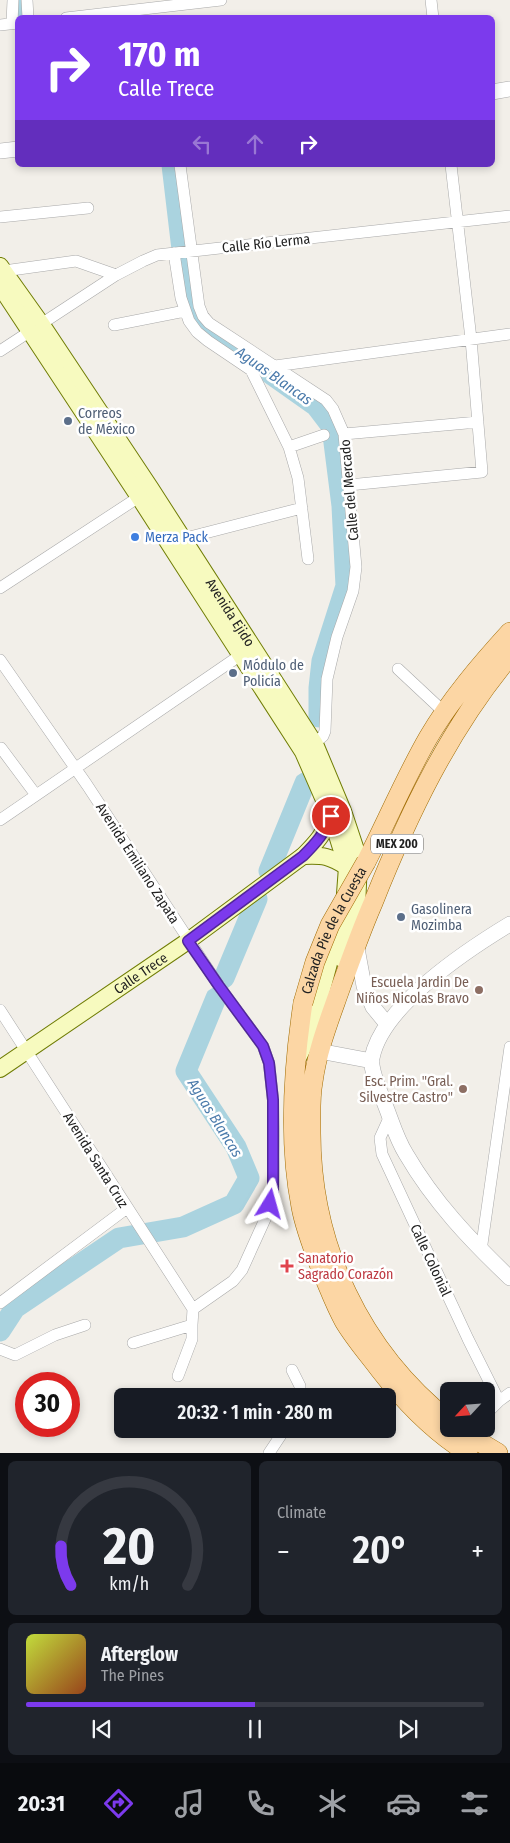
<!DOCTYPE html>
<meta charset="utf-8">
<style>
body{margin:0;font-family:"Fira Sans Condensed",sans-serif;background:#20242c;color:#f1f3f6;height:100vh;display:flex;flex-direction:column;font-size:19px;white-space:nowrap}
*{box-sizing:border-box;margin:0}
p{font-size:16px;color:#9ea1a6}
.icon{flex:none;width:28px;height:28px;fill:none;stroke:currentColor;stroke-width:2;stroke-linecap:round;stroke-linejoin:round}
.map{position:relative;height:1453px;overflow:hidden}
.drawer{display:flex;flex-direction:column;gap:8px;padding:8px;background:#0d0f14;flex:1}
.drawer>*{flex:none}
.banner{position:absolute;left:15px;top:15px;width:480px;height:152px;border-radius:8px;box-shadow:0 2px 8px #0003;background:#7c3aed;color:#fff;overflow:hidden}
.needle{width:32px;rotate:244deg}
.controls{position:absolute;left:440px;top:1382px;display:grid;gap:10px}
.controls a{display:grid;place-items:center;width:55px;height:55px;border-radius:8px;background:#171b24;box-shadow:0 2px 8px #0003;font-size:25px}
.speed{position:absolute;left:15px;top:1372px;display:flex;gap:10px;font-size:25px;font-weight:700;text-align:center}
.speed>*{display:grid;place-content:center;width:65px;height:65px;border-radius:50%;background:#171b24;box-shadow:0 2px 8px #0003;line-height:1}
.speed .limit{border:8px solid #d22;background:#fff;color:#111}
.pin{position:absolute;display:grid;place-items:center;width:42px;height:42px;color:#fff;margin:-21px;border:2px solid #fff;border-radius:50%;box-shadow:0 1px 5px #0007}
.me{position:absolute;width:55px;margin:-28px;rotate:8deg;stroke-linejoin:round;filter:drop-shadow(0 0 4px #0008)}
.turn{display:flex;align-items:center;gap:18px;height:105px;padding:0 20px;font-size:22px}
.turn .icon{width:65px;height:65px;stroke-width:2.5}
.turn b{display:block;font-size:35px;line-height:42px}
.lanes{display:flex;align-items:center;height:48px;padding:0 20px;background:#0003;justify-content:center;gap:25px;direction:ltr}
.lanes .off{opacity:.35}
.big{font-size:38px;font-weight:600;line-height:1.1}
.drawer .tile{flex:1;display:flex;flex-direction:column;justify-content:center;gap:8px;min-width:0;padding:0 18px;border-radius:8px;background:#20242c}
.drawer .dial{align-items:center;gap:0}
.dial svg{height:130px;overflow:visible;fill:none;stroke:#363941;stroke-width:7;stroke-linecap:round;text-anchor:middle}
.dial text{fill:#f1f3f6;stroke:none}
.song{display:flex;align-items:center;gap:15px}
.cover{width:60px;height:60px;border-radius:8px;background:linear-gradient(135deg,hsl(70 70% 55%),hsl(20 70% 35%))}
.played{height:5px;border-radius:2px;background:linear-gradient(90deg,#7c3aed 50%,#363941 50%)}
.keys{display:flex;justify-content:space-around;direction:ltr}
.heat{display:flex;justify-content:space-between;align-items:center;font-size:28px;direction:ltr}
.drawer .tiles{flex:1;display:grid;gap:8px;grid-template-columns:1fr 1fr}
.tile:last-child{grid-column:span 2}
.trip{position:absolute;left:114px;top:1388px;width:282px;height:50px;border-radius:8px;background:#171b24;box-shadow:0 2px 8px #0003;font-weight:600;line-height:50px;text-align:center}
.menu{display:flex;height:80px;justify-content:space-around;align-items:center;background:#090b0e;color:#9ea1a6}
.menu .icon{width:35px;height:35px}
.menu .selected{color:#7c3aed}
.menu b{font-size:22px;color:#f1f3f6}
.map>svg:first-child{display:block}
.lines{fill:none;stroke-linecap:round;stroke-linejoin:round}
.river{stroke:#aad3df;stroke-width:21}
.minor-casing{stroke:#a9a9a9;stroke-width:12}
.tertiary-casing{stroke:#a9a9a9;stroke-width:16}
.secondary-casing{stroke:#707d05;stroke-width:18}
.primary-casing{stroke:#a06b00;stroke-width:20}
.minor{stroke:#fff;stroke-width:11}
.tertiary{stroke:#fff;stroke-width:15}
.secondary{stroke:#f7fabf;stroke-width:16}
.primary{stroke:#fcd6a4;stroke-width:19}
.primary-bridge-casing{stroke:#a06b00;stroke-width:20;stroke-linecap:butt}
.primary-bridge{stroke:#fcd6a4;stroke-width:19}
.route-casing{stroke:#51269a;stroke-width:12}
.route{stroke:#7c3aed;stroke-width:9}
.service-dot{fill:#5c6f8a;stroke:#fff;stroke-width:2}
.shop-dot{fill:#3f7fe0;stroke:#fff;stroke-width:2}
.education-dot{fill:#8d6e63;stroke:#fff;stroke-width:2}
.health-dot{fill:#e0444e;stroke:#fff;stroke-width:2}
.labels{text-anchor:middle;stroke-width:5;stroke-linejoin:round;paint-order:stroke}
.shield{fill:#fff;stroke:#646464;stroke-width:1}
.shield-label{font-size:12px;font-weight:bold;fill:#222}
.street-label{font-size:14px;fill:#222;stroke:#fff}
.service-label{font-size:14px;fill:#4e5e75;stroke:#fff;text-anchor:start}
.shop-label{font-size:14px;fill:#366cbe;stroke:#fff;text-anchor:start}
.education-label{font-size:14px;fill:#785e54;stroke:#fff;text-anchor:end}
.health-label{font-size:14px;fill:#be3a42;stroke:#fff;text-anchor:start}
.water-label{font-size:15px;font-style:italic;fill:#4a7aab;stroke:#fff}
</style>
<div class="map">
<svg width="510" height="1453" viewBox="0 0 510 1453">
<rect width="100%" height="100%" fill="#f2efe9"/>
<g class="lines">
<path class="river" d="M20,18V0
M172,165L184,266L192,312L204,327L316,406L332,427L342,506L346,586L322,661L319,688V717
M269,871L305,783
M224,978L257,899
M0,1331L15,1308L119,1238L183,1227L234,1204L249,1178L236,1147L186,1071L216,998"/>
<g class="minor-casing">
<path id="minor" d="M27,0L28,18
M431,0L433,18
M66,18L221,0
M12,23L13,0
M0,25L18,23
M180,165L199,306L203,316L209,323L326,400L333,409L344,434L356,567L353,591L337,637L327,679L325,731L323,736L310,747
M0,217L88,208
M174,253L181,298L189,321L197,332L208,341L251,370L289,447L298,478L308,559
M4,271L76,261L116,275
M114,325L185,311
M0,351L116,275L143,261L157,255L510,216
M275,366L510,334
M344,434L478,422
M289,447L324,435
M349,485L482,472L471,339L451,165
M178,540L302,508
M0,588L145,493
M0,660L87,785L219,986L263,1046L269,1063L273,1100L274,1156L273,1192L266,1217L242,1270L233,1281L193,1309
M398,669L444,712
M1,748L36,795
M0,820L245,652
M0,1010L193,1309
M390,1116L380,1138L382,1154L468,1339L499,1401
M481,1251L510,1047
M0,1303L127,1208
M133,1343L192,1325L193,1309
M0,1349L15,1355L55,1335L85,1325
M292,1370L300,1386V1396
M178,1376L192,1339V1325
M486,1414L499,1401L510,1393
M269,1453L285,1429"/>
</g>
<g class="tertiary-casing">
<path id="tertiary" d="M492,92L510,89
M0,151L18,149
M510,924C467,950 382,1006 372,1058C370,1070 380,1091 384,1102C391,1119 396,1138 406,1154C434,1202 470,1240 510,1278
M356,943L364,986L373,1007L387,1024
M319,1051L372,1061"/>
</g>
<g class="secondary-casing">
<g id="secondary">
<path id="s1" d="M0,266L42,325L151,489L315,744L343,811L359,859L357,909L342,959"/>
<path d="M0,286L139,497L303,752L331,816L347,867L344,907L311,1031L299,1056"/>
<path d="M303,856C324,855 329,856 347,867"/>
<path id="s2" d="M0,1069L188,941L303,856C316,843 325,833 331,816"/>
</g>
</g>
<g class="primary-casing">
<path id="primary" d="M366,862C387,821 405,778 428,738C450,700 480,665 510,632
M303,1003C293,1069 288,1141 301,1207C305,1229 314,1251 322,1272C329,1288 335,1305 344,1321C354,1338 368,1354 380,1370C404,1401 434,1432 468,1453
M449,1421C361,1351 311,1246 311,1133C311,1116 310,1098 313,1082C317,1052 328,1023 338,995C349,964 360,933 373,903C408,815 449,729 510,656
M458,1429L498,1453"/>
</g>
<use href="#minor" class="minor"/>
<use href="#tertiary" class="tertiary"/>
<use href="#secondary" class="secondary"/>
<use href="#primary" class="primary"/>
<g class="primary-bridge-casing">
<g id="primary-bridge">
<path id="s3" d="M303,1003L315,962L330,925L366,862"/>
</g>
</g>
<use href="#primary-bridge" class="primary-bridge"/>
</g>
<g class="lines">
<g class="route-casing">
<path id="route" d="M270,1204L273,1192V1100L269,1063L263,1046L219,986L188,941L303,856C316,843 325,833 331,816"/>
</g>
<use href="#route" class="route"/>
</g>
<g class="service-dot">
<circle cx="68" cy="421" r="5"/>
<circle cx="233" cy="673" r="5"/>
<circle cx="401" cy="917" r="5"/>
</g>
<circle class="shop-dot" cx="135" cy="537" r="5"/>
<g class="education-dot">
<circle cx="479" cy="990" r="5"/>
<circle cx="463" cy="1089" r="5"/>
</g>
<path class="health-dot" d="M284.5 1258.5h5v5h5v5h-5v5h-5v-5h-5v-5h5z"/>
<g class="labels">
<rect class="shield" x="371" y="834.5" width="52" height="19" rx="4"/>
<g class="shield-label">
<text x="397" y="848">MEX 200</text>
</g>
<g class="street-label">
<text transform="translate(266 243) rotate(-6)" y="5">Calle Río Lerma</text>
<text transform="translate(349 490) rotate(-95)" y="5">Calle del Mercado</text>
<text dy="5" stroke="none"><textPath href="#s1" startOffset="416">Avenida Ejido</textPath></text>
<text transform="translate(138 863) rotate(57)" y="5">Avenida Emiliano Zapata</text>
<text dy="5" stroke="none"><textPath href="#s3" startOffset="79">Calzada Pie de la Cuesta</textPath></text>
<text dy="5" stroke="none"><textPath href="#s2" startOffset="170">Calle Trece</textPath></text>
<text transform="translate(96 1160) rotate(58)" y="5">Avenida Santa Cruz</text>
<text transform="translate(431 1260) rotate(65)" y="5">Calle Colonial</text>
</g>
<g class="service-label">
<text x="78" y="418">Correos<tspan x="78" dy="16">de México</tspan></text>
<text x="243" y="670">Módulo de<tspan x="243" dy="16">Policía</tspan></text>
<text x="411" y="914">Gasolinera<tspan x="411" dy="16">Mozimba</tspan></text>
</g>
<g class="shop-label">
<text x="145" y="542">Merza Pack</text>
</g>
<g class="education-label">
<text x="469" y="987">Escuela Jardin De<tspan x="469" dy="16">Niños Nicolas Bravo</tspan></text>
<text x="453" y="1086">Esc. Prim. "Gral.<tspan x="453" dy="16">Silvestre Castro"</tspan></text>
</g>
<g class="health-label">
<text x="298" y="1263">Sanatorio<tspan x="298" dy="16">Sagrado Corazón</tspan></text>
</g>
<g class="water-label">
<text transform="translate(274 376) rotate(35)" y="5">Aguas Blancas</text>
<text transform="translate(215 1118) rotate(58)" y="5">Aguas Blancas</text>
</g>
</g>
</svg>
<div class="controls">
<a><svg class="needle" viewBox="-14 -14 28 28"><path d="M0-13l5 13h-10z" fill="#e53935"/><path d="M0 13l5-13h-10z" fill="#9ea1a6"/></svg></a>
</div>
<div class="speed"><div class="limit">30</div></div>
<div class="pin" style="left:331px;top:816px;background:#d93025"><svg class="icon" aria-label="arrive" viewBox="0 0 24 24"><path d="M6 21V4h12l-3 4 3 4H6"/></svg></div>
<svg class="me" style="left:270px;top:1204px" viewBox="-20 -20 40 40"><path d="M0-17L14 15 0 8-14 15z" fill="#7c3aed" stroke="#fff" stroke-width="4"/></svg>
<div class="trip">20:32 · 1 min · 280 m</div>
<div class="banner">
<div class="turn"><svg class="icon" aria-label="right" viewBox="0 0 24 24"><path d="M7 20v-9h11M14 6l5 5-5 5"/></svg><div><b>170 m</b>Calle Trece</div></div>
<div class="lanes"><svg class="icon off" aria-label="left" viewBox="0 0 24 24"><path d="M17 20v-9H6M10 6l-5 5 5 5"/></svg><svg class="icon off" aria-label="ahead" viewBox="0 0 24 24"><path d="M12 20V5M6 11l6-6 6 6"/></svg><svg class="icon" aria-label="right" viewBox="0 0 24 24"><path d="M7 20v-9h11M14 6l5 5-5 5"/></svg></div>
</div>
</div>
<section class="drawer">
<div class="tiles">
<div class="tile dial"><svg viewBox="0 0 100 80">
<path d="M14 69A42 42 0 1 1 86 69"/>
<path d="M14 69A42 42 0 0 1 8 45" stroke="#7c3aed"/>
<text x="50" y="56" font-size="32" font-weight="700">20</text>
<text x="50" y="72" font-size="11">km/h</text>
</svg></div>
<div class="tile"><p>Climate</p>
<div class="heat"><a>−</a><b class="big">20°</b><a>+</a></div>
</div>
<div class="tile">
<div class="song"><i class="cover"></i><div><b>Afterglow</b><p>The Pines</p></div></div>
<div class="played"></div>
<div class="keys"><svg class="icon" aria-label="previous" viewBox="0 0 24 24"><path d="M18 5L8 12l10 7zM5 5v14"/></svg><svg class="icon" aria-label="pause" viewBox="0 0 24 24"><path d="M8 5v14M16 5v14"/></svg><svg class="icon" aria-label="next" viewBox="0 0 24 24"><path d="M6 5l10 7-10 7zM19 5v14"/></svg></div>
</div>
</div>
</section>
<nav class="menu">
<b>20:31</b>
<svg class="icon selected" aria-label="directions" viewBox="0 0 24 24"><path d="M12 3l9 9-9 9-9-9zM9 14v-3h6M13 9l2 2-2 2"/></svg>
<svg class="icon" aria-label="music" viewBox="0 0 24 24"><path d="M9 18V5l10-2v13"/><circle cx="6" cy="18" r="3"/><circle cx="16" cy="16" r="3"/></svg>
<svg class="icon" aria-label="phone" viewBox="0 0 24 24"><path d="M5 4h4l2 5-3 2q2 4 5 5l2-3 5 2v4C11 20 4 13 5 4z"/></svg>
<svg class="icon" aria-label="climate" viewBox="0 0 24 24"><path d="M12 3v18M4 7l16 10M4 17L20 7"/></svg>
<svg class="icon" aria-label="car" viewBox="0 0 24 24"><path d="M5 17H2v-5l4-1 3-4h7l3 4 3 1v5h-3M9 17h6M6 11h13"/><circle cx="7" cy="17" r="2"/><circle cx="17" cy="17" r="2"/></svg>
<svg class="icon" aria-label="filters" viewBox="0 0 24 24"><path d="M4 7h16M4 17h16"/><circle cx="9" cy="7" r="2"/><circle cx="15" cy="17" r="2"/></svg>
</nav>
